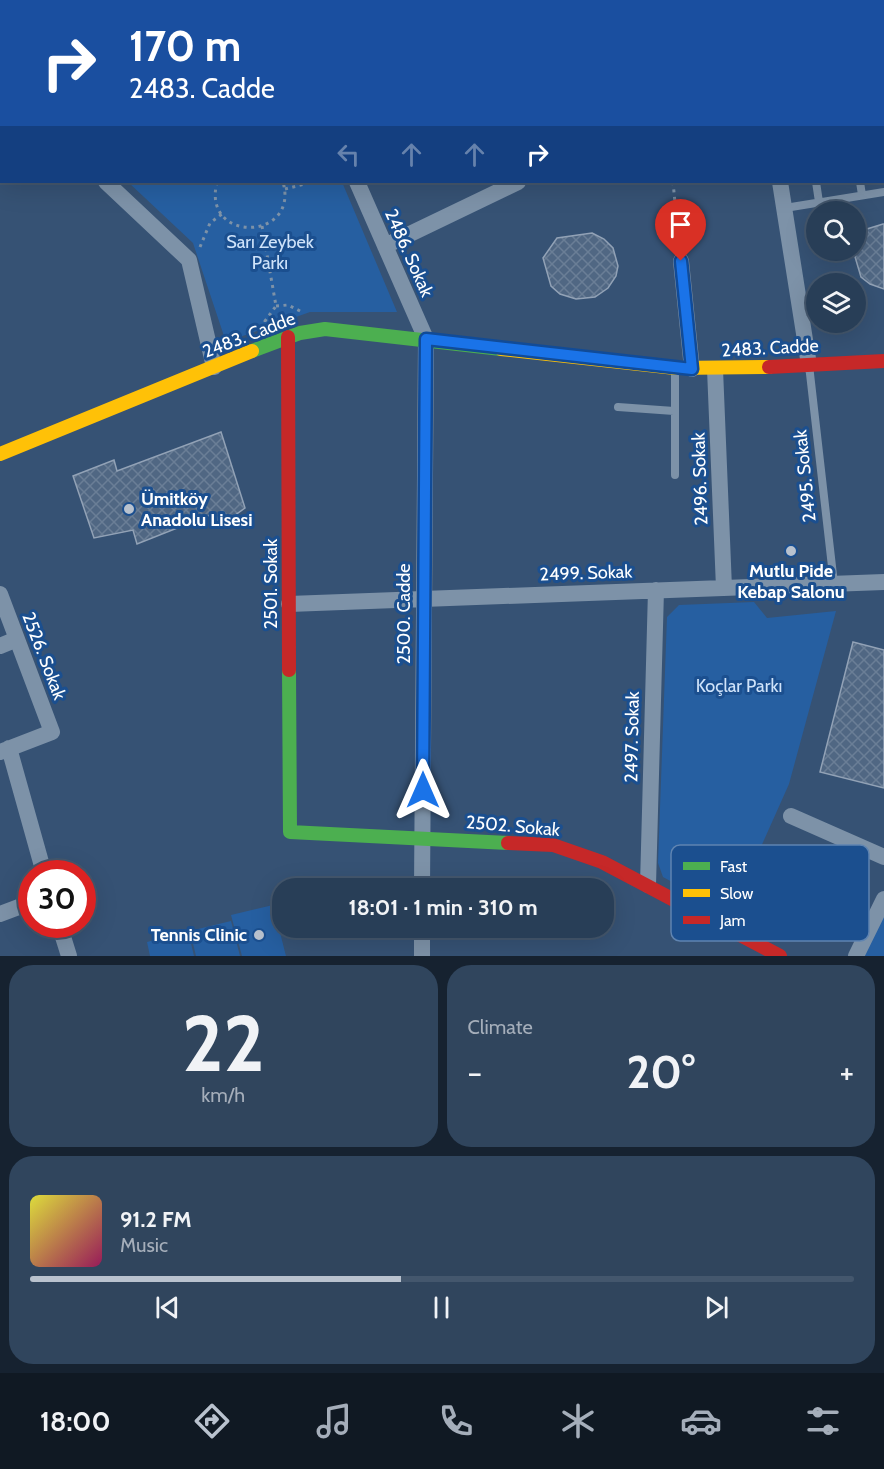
<!DOCTYPE html>
<meta charset="utf-8">
<style>
body{margin:0;font-family:Cabin,sans-serif;background:#30455d;color:#f1f3f6;height:100vh;display:flex;flex-direction:column;font-size:22px;white-space:nowrap}
*{box-sizing:border-box;margin:0}
p{font-size:20px;color:#a5aeba}
.icon{flex:none;width:33px;height:33px;fill:none;stroke:currentColor;stroke-width:2;stroke-linecap:round;stroke-linejoin:round}
.map{position:relative;height:956px;overflow:hidden}
.details{display:flex;flex-direction:column;gap:9px;padding:9px;background:#162230;flex:1}
.details>*{flex:none}
.banner{position:absolute;left:0px;top:0px;width:885px;height:183px;box-shadow:0 6px 24px #0002,0 0 0 2px #44576d;background:#1a4fa0;color:#fff;overflow:hidden}
.fabs{position:absolute;left:806px;top:201px;display:grid;gap:12px}
.fabs a{display:grid;place-items:center;width:60px;height:60px;border-radius:50%;background:#283e57;box-shadow:0 6px 24px #0002,0 0 0 2px #44576d;font-size:30px}
.speed{position:absolute;left:18px;top:860px;display:flex;gap:12px;font-size:30px;font-weight:700;text-align:center}
.speed>*{display:grid;place-content:center;width:78px;height:78px;border-radius:50%;background:#283e57;box-shadow:0 6px 24px #0002,0 0 0 2px #44576d;line-height:1}
.speed .limit{border:9px solid #d22;background:#fff;color:#111}
.pin{position:absolute;display:grid;place-items:center;width:51px;height:51px;color:#fff;margin:-62px -26px;border-radius:50% 50% 50% 0;rotate:-45deg;box-shadow:0 0 6px #0007}
.pin .icon{rotate:45deg}
.me{position:absolute;width:66px;margin:-33px;rotate:0deg;stroke-linejoin:round;filter:drop-shadow(0 0 4px #0008)}
.turn{display:flex;align-items:center;gap:21px;height:126px;padding:0 30px;font-size:27px}
.turn .icon{width:78px;height:78px;stroke-width:2.5}
.turn b{display:block;font-size:42px;line-height:51px}
.lanes{display:flex;align-items:center;height:57px;padding:0 30px;background:#0003;justify-content:center;gap:30px;direction:ltr}
.lanes .off{opacity:.35}
.big{font-size:45px;font-weight:800;line-height:1.1}
.details .widget{flex:1;display:flex;flex-direction:column;justify-content:center;gap:9px;min-width:0;padding:0 21px;border-radius:24px;background:#30455d}
.details .dial{align-items:center;gap:0}
.dial b{font-size:78px;line-height:1}
.song{display:flex;align-items:center;gap:18px}
.cover{width:72px;height:72px;border-radius:9px;background:linear-gradient(135deg,hsl(60 70% 55%),hsl(330 70% 35%))}
.played{height:6px;border-radius:3px;background:linear-gradient(90deg,#b9c2ce 45%,#44576d 45%)}
.keys{display:flex;justify-content:space-around;direction:ltr}
.heat{display:flex;justify-content:space-between;align-items:center;font-size:33px;direction:ltr}
.details .tiles{flex:1;display:grid;gap:9px;grid-template-columns:1fr 1fr}
.widget:last-child{grid-column:span 2}
.trip{position:absolute;left:272px;top:878px;width:342px;height:60px;border-radius:24px;background:#283e57;box-shadow:0 6px 24px #0002,0 0 0 2px #44576d;font-weight:800;line-height:60px;text-align:center}
.tab-bar{display:flex;height:96px;justify-content:space-around;align-items:center;background:#101923;color:#a5aeba}
.tab-bar .icon{width:42px;height:42px}
.tab-bar .on{color:#b9c2ce}
.tab-bar b{font-size:27px;color:#f1f3f6}
.map>svg:first-child{display:block}
.park{fill:#265fa1}
.building{fill:url(#building-cross-hatch);stroke:#92a2b6;stroke-width:1.5}
.lines{fill:none;stroke-linecap:round;stroke-linejoin:round}
.path{stroke:#7d92a8;stroke-width:3;stroke-dasharray:3 4.5;stroke-linecap:butt}
.lane{stroke:#7d92a8;stroke-width:8}
.street{stroke:#7d92a8;stroke-width:16}
.fast{stroke:#4caf50;stroke-width:14}
.slow{stroke:#ffc107;stroke-width:14}
.jam{stroke:#c62828;stroke-width:14}
.route-casing{stroke:#114b97;stroke-width:15}
.route{stroke:#1a73e8;stroke-width:10}
.poi-dot{fill:#b9c2ce;stroke:#1b4f8f;stroke-width:2}
.labels{text-anchor:middle;stroke-width:6;stroke-linejoin:round;paint-order:stroke}
.park-label{font-size:18px;fill:#cfe3fa;stroke:#1b4f8f}
.street-label{font-size:18px;fill:#fff;stroke:#1b4f8f}
.poi-label{font-size:18px;font-weight:bold;fill:#fff;stroke:#1b4f8f;text-anchor:start}
.key{fill:#1b4f8f;stroke:#5f84b1;stroke-width:1.5}
.key-label{font-size:16px;fill:#fff}
</style>
<div class="map">
<svg width="884" height="956" viewBox="0 0 884 956">
<defs>
<pattern id="building-cross-hatch" width="8" height="8" patternUnits="userSpaceOnUse" patternTransform="scale(1.5)"><rect width="8" height="8" fill="#506783"/><path d="M0 0l8 8M0 8l8-8" fill="none" stroke="#6a7e96"/></pattern>
</defs>
<rect width="100%" height="100%" fill="#365274"/>
<path class="park" d="M0,0H146L148,1L2,2L1,62Z
M128,182H342L397,312H310L226,342L193,243Z
M754,602L767,618L836,611L789,784L731,914L663,877L658,863L667,617L679,605Z
M273,905L286,956H242L231,915Z
M884,916V956H864Z
M231,921L240,956H196L190,931Z
M188,931L194,956H150L147,942Z"/>
<path class="building" d="M883,224H884V289L870,284L861,277L853,250L858,239L867,229Z
M592,233L604,239L613,248L618,266L616,276L608,288L595,297L576,299L560,294L551,286L543,258L557,238Z
M221,432L245,508L220,526L215,513L137,544L133,530L94,538L73,476L114,460L117,471Z
M853,642L884,650V788L820,772Z"/>
<g class="lines">
<path class="path" d="M0,0L2,2
M48,0L50,2
M217,182C201,244 300,241 283,182
M673,182L679,244
M285,189L313,182
M262,226L276,306L265,321L266,324
M200,247L210,223L222,214
M276,306L288,305L302,312"/>
<path class="lane" d="M816,182L819,202
M860,182L862,195
M785,208L884,192
M809,365L834,584
M675,368V475
M618,407L674,411"/>
<path class="street" d="M381,2L382,0
M0,82L2,84
M106,182L189,260L214,367
M357,182L426,339L422,888
M780,182L809,365
M385,246L518,182
M681,261L692,369
M715,369L724,588
M0,594L52,732L0,752
M289,604L884,582
M0,646L17,639
M9,748L44,873
M791,816L884,857
M648,885L656,590
M0,914L32,902
M59,924L69,956
M422,956V927
M856,956L884,899"/>
<path class="fast" d="M252,351L300,333L325,329L501,349
M289,670L290,832L508,843"/>
<path class="slow" d="M501,349L675,368L769,367
M0,454L252,351"/>
<path class="jam" d="M288,337L289,670
M769,367L884,361
M508,843L553,845L602,862L780,956"/>
</g>
<g class="lines">
<g class="route-casing">
<path id="route" d="M423,790L426,339L692,369L681,261"/>
</g>
<use href="#route" class="route"/>
</g>
<g class="poi-dot">
<circle cx="129" cy="509" r="6"/>
<circle cx="791" cy="551" r="6"/>
<circle cx="259" cy="935" r="6"/>
</g>
<g class="labels">
<g class="park-label">
<text x="270" y="248">Sarı Zeybek<tspan x="270" dy="21">Parkı</tspan></text>
<text x="739" y="692">Koçlar Parkı</text>
</g>
<g class="street-label">
<text transform="translate(409 253) rotate(66)" y="6">2486. Sokak</text>
<text transform="translate(249 335) rotate(-21)" y="6">2483. Cadde</text>
<text transform="translate(770 348) rotate(-3)" y="6">2483. Cadde</text>
<text transform="translate(805 476) rotate(-96)" y="6">2495. Sokak</text>
<text transform="translate(700 479) rotate(-92)" y="6">2496. Sokak</text>
<text transform="translate(586 573) rotate(-2)" y="6">2499. Sokak</text>
<text transform="translate(271 584) rotate(-90)" y="6">2501. Sokak</text>
<text transform="translate(404 614) rotate(-90)" y="6">2500. Cadde</text>
<text transform="translate(44 656) rotate(69)" y="6">2526. Sokak</text>
<text transform="translate(632 737) rotate(-89)" y="6">2497. Sokak</text>
<text transform="translate(513 826) rotate(5)" y="6">2502. Sokak</text>
</g>
<g class="poi-label">
<text x="141" y="505">Ümitköy<tspan x="141" dy="21">Anadolu Lisesi</tspan></text>
<text x="791" y="577" text-anchor="middle">Mutlu Pide<tspan x="791" dy="21">Kebap Salonu</tspan></text>
<text x="247" y="941" text-anchor="end">Tennis Clinic</text>
</g>
</g>
<rect x="671" y="845" width="198" height="96" rx="9" class="key"/>
<rect x="683" y="862" width="27" height="8" fill="#4caf50"/>
<rect x="683" y="889" width="27" height="8" fill="#ffc107"/>
<rect x="683" y="916" width="27" height="8" fill="#c62828"/>
<g class="key-label">
<text x="720" y="872">Fast</text>
<text x="720" y="899">Slow</text>
<text x="720" y="926">Jam</text>
</g>
</svg>
<div class="fabs">
<a><svg class="icon" aria-label="search" viewBox="0 0 24 24"><circle cx="10" cy="10" r="6"/><path d="M15 15l6 6"/></svg></a>
<a><svg class="icon" aria-label="layers" viewBox="0 0 24 24"><path d="M12 4l9 5-9 5-9-5zM3 14l9 5 9-5"/></svg></a>
</div>
<div class="speed"><div class="limit">30</div></div>
<div class="pin" style="left:681px;top:261px;background:#d93025"><svg class="icon" aria-label="arrive" viewBox="0 0 24 24"><path d="M6 21V4h12l-3 4 3 4H6"/></svg></div>
<svg class="me" style="left:423px;top:790px" viewBox="-20 -20 40 40"><path d="M0-17L14 15 0 8-14 15z" fill="#1a73e8" stroke="#fff" stroke-width="4"/></svg>
<div class="trip">18:01 · 1 min · 310 m</div>
<div class="banner">
<div class="turn"><svg class="icon" aria-label="right" viewBox="0 0 24 24"><path d="M7 20v-9h11M14 6l5 5-5 5"/></svg><div><b>170 m</b>2483. Cadde</div></div>
<div class="lanes"><svg class="icon off" aria-label="left" viewBox="0 0 24 24"><path d="M17 20v-9H6M10 6l-5 5 5 5"/></svg><svg class="icon off" aria-label="ahead" viewBox="0 0 24 24"><path d="M12 20V5M6 11l6-6 6 6"/></svg><svg class="icon off" aria-label="ahead" viewBox="0 0 24 24"><path d="M12 20V5M6 11l6-6 6 6"/></svg><svg class="icon" aria-label="right" viewBox="0 0 24 24"><path d="M7 20v-9h11M14 6l5 5-5 5"/></svg></div>
</div>
</div>
<section class="details">
<div class="tiles">
<div class="widget dial"><b>22</b><p>km/h</p></div>
<div class="widget"><p>Climate</p>
<div class="heat"><a>−</a><b class="big">20°</b><a>+</a></div>
</div>
<div class="widget">
<div class="song"><i class="cover"></i><div><b>91.2 FM</b><p>Music</p></div></div>
<div class="played"></div>
<div class="keys"><svg class="icon" aria-label="previous" viewBox="0 0 24 24"><path d="M18 5L8 12l10 7zM5 5v14"/></svg><svg class="icon" aria-label="pause" viewBox="0 0 24 24"><path d="M8 5v14M16 5v14"/></svg><svg class="icon" aria-label="next" viewBox="0 0 24 24"><path d="M6 5l10 7-10 7zM19 5v14"/></svg></div>
</div>
</div>
</section>
<nav class="tab-bar">
<b>18:00</b>
<svg class="icon on" aria-label="directions" viewBox="0 0 24 24"><path d="M12 3l9 9-9 9-9-9zM9 14v-3h6M13 9l2 2-2 2"/></svg>
<svg class="icon" aria-label="music" viewBox="0 0 24 24"><path d="M9 18V5l10-2v13"/><circle cx="6" cy="18" r="3"/><circle cx="16" cy="16" r="3"/></svg>
<svg class="icon" aria-label="phone" viewBox="0 0 24 24"><path d="M5 4h4l2 5-3 2q2 4 5 5l2-3 5 2v4C11 20 4 13 5 4z"/></svg>
<svg class="icon" aria-label="climate" viewBox="0 0 24 24"><path d="M12 3v18M4 7l16 10M4 17L20 7"/></svg>
<svg class="icon" aria-label="car" viewBox="0 0 24 24"><path d="M5 17H2v-5l4-1 3-4h7l3 4 3 1v5h-3M9 17h6M6 11h13"/><circle cx="7" cy="17" r="2"/><circle cx="17" cy="17" r="2"/></svg>
<svg class="icon" aria-label="filters" viewBox="0 0 24 24"><path d="M4 7h16M4 17h16"/><circle cx="9" cy="7" r="2"/><circle cx="15" cy="17" r="2"/></svg>
</nav>
